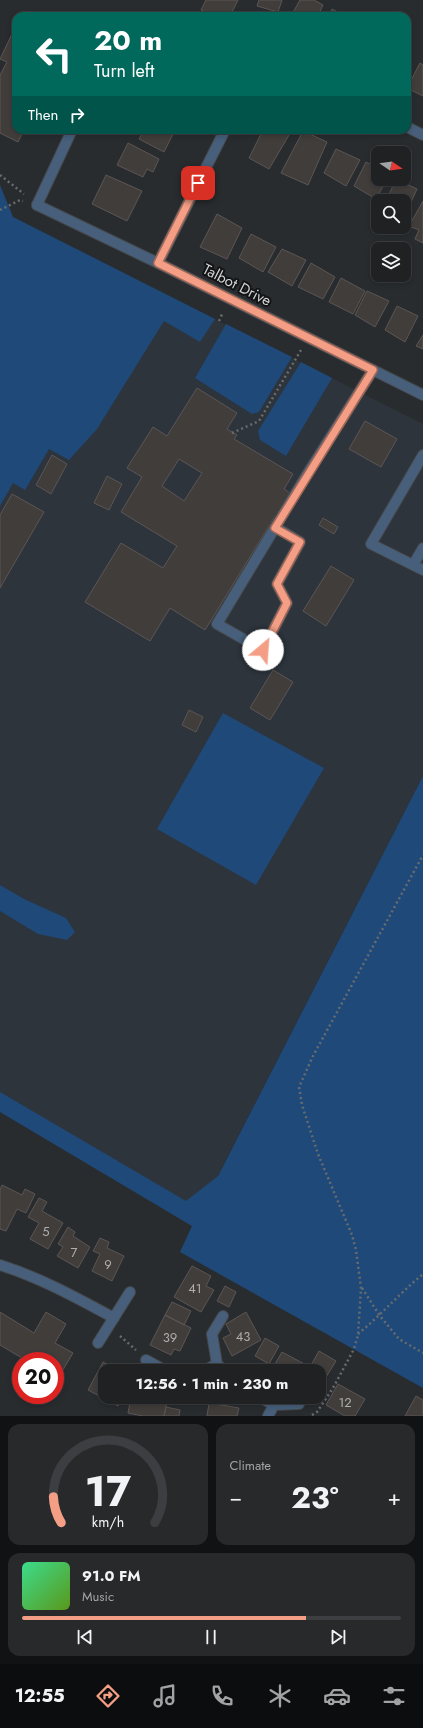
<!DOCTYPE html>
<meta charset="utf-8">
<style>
body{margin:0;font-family:Jost,sans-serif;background:#27292b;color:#f1f3f6;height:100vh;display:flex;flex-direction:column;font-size:15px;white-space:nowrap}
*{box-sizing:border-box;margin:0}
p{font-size:13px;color:#a1a3a6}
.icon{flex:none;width:22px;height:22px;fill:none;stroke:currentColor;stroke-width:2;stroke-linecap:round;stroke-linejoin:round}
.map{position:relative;height:1416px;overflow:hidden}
.panel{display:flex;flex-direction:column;gap:8px;padding:8px;background:#111213;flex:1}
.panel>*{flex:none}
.top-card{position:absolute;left:12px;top:12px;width:399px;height:122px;border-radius:12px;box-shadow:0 2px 6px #0003,0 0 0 1px #3c3e41;background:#00695c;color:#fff;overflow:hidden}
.needle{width:26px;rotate:103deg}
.tools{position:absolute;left:371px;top:146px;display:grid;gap:8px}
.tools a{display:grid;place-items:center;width:40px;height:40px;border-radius:8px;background:#1f2123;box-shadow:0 2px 6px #0003,0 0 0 1px #3c3e41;font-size:20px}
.speed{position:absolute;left:12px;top:1352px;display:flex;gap:8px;font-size:20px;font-weight:700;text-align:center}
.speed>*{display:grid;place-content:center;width:52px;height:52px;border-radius:50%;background:#1f2123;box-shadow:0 2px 6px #0003,0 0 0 1px #3c3e41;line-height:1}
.speed .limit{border:6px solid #d22;background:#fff;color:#111}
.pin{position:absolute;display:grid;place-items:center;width:34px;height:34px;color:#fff;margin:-17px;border-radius:8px;box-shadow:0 2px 6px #0006}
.me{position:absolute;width:44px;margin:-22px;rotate:27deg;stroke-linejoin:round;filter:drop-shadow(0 0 3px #0008)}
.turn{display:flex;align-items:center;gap:14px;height:84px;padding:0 16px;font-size:18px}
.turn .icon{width:52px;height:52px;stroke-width:2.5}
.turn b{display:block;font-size:28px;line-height:34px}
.then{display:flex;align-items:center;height:38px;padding:0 16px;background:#0003;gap:8px;font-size:15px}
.big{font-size:30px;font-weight:700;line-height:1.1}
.panel .widget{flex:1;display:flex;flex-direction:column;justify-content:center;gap:6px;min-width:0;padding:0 14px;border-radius:12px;background:#27292b}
.panel .dial{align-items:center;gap:0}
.dial svg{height:104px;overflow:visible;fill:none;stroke:#3c3e41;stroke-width:7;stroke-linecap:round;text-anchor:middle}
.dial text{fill:#f1f3f6;stroke:none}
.song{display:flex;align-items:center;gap:12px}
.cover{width:48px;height:48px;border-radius:6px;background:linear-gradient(135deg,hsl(150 70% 55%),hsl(90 70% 35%))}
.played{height:4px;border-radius:2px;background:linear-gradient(90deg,#f49e86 75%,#3c3e41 75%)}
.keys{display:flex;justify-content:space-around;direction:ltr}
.heat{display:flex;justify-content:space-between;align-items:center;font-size:22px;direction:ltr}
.panel .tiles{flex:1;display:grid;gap:8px;grid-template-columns:1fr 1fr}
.widget:last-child{grid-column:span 2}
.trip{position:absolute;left:98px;top:1364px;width:228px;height:40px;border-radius:12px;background:#1f2123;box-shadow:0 2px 6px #0003,0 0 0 1px #3c3e41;font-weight:700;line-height:40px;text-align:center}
.tab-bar{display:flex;height:64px;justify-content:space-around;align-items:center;background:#0c0d0e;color:#a1a3a6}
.tab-bar .icon{width:28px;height:28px}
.tab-bar .selected{color:#f49e86}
.tab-bar b{font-size:18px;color:#f1f3f6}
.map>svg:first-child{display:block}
.built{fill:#2d343c}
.green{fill:#1e4979}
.building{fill:#413d3b;stroke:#5c5655;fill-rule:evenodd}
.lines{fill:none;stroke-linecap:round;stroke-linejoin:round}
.lane-casing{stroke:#44474a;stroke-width:12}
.street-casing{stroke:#44474a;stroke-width:12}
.path{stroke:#696c6f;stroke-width:2.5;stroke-dasharray:2 3;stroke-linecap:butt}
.lane{stroke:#475f7b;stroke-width:10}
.street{stroke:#475f7b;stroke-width:10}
.route-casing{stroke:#9f6757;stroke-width:10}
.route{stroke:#f49e86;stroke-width:7}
.labels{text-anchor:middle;stroke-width:4;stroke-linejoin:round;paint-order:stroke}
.number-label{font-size:13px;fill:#aeaeaf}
.street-label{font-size:15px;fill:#d2d4d6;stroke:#131416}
</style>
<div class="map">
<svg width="423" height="1416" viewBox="0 0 423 1416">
<rect width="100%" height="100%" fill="#292c2f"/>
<path class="built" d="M13,217L423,424V776L192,1226L0,1112V241Z"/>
<path class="green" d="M0,185L13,217L215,319L200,342L164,321L97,429L69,460L49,449L25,490L13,483L0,506Z
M226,324L292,357L259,412L252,414L195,378Z
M301,362L332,378L286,456L260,440L258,431Z
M223,713L324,768L256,885L157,829Z
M423,776V1388L180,1252L192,1226L0,1112V1092L186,1201L218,1176Z
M0,885L24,899L66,918L75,932L67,940L38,934L0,911Z"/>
<path class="building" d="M206,0H238L230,16H214L201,10Z
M259,0H282L278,12L257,6Z
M300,0H314L323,5L318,16H291Z
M332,9L345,16H329Z
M12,34L16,36V130H24L18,142L0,133V75L7,62L0,59Z
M420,63L423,65V96L407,88Z
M144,130H175L164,152L139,139Z
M263,130H292L269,169L249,158Z
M303,131L327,142L308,185L281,173Z
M128,143L159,159L153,172L147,169L143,177L117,165Z
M336,149L360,160L346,186L324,173Z
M366,162L378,168V179H387L376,199L354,186Z
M106,175L142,191L127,221L92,204Z
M396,179L417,189L404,217V201H386Z
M423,201V243L415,239L419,230L409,226Z
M217,214L242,228L227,259L200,247Z
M251,234L276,247L263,272L239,258Z
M282,249L306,260L292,286L268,272Z
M311,263L335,277L323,299L298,287Z
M341,278L365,291L353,314L329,302Z
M367,291L389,301L375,327L355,315Z
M397,306L418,316L405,342L385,330Z
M423,335V349L416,346Z
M197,388L237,413L227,429L237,435L234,439L293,474L284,489L293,495L279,518L275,516L205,630L170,608L150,641L85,602L121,543L163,568L177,546L121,512L142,477L127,468L153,427L167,436ZM179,459L202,473L184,501L162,486Z
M365,421L397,439L381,467L349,449Z
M52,455L67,464L51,494L36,485Z
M107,476L122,484L109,510L94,503Z
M12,494L44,512L0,588V515Z
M323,518L338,527L334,534L319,525Z
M331,566L354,580L326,626L303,611Z
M273,670L293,682L270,720L250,708Z
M189,710L203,717L196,732L182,725Z
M2,1185L22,1195L25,1189L35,1194L26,1213L17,1209L6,1231L0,1229V1190Z
M39,1198L47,1202L42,1211L63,1223L48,1249L30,1239L39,1223L28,1217Z
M68,1227L75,1232L73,1236L90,1247L78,1268L57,1256L63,1247L58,1244Z
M100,1238L109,1242L107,1248L124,1256L112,1281L92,1271L100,1254L93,1251Z
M192,1266L211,1276L206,1286L214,1290L201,1312L174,1297Z
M225,1286L236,1292L229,1307L217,1301Z
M172,1302L191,1311L184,1325L165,1315Z
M0,1312L34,1333L46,1312L66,1324L55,1343L73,1353L55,1383V1361H27L0,1345Z
M246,1312L261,1340L232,1356L223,1338L231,1334L226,1324Z
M165,1315L191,1328L180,1351L174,1349L171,1355L150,1345Z
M265,1338L279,1346L269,1364L255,1356Z
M319,1351L336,1361L326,1377L310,1367Z
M282,1352L310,1367L308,1371H271Z
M103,1362L119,1371H105V1397H123L118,1406L88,1390Z
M338,1384L365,1399L355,1416H345L326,1405Z
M416,1396L423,1400V1416H405Z
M131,1397H168L164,1416H143L128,1413Z
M209,1403L239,1408L237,1416H207Z
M166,1407L180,1410L179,1416H164Z"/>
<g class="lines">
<g class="lane-casing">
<path id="lane" d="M37,205L72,130
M423,455L371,544L413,565L423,548
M275,527L300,542L277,584L287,603L263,650L217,624L306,476L373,370
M413,565L423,570"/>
</g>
<g class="street-casing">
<path id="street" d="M407,127L423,135
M37,205L158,263L423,395
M158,263L225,130
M0,1265C41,1278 77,1298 114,1318
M223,1316L212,1334L217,1364L224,1371
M98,1343L130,1292
M146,1360L166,1371
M203,1371L217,1364
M259,1397L274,1405L299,1404
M268,1416L274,1405"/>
</g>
<path class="path" d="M0,175L24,194
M0,210L20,200L23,201
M219,321L223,312
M232,433L259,421L301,350
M362,1288L380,1316L399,1339L423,1353
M358,1334C381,1315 400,1293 423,1274
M120,1336L136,1350
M312,1415L317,1412L333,1388L354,1349L358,1335L361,1288L356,1250L352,1235L318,1154L302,1105L299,1087L313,1056L423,855"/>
<use href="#lane" class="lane"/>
<use href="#street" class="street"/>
</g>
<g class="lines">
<g class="route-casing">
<path id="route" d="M198,183L158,263L373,370L275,528L300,542L277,584L287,603L263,650"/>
</g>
<use href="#route" class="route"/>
</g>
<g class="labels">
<g class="number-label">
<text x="46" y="1236">5</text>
<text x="74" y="1257">7</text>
<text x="108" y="1269">9</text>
<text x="195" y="1293">41</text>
<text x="243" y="1341">43</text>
<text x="170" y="1342">39</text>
<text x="345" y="1407">12</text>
</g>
<g class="street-label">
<text transform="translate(237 285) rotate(27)" y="5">Talbot Drive</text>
</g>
</g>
</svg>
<div class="tools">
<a><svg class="needle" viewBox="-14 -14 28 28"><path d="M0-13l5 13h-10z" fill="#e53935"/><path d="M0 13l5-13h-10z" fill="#a1a3a6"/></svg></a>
<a><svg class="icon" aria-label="search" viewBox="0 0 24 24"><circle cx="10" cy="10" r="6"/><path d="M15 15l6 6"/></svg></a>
<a><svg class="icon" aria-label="layers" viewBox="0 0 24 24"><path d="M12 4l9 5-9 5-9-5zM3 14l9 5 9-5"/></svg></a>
</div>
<div class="speed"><div class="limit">20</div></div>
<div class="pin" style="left:198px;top:183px;background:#d93025"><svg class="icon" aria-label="arrive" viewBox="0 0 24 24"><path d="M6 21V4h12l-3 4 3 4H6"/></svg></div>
<svg class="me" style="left:263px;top:650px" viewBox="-20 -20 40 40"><circle r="19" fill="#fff"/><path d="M0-13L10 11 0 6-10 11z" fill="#f49e86"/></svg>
<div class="trip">12:56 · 1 min · 230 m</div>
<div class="top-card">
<div class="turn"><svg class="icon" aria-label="left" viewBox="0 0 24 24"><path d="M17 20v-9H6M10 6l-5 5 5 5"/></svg><div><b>20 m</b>Turn left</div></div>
<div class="then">Then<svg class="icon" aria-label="right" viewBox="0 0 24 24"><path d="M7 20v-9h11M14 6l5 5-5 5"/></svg></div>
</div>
</div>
<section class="panel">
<div class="tiles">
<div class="widget dial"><svg viewBox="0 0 100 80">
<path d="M14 69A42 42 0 1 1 86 69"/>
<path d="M14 69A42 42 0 0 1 8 49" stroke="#f49e86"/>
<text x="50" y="56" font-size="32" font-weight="700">17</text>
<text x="50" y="72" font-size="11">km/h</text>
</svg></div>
<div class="widget"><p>Climate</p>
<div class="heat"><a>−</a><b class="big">23°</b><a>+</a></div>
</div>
<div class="widget">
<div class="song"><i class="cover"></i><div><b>91.0 FM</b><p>Music</p></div></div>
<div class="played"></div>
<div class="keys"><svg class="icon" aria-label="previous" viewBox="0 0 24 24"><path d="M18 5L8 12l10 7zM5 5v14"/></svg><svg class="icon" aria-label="pause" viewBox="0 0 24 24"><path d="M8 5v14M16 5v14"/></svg><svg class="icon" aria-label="next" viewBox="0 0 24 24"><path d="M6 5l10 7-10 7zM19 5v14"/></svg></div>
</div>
</div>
</section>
<nav class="tab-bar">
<b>12:55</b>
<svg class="icon selected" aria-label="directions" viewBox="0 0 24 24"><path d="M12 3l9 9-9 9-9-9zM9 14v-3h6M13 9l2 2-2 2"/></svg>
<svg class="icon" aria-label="music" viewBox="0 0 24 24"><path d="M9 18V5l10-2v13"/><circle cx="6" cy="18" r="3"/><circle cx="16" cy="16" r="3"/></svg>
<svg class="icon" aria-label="phone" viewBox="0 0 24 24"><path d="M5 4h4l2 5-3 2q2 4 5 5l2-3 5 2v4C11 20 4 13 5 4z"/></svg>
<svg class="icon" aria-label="climate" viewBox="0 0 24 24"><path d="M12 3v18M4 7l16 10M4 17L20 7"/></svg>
<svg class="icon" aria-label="car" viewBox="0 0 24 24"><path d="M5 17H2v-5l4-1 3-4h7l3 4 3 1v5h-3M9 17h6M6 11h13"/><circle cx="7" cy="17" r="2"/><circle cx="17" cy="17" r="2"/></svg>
<svg class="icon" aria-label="filters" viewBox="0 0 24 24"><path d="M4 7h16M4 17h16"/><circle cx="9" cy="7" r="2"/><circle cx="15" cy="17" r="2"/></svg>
</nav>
